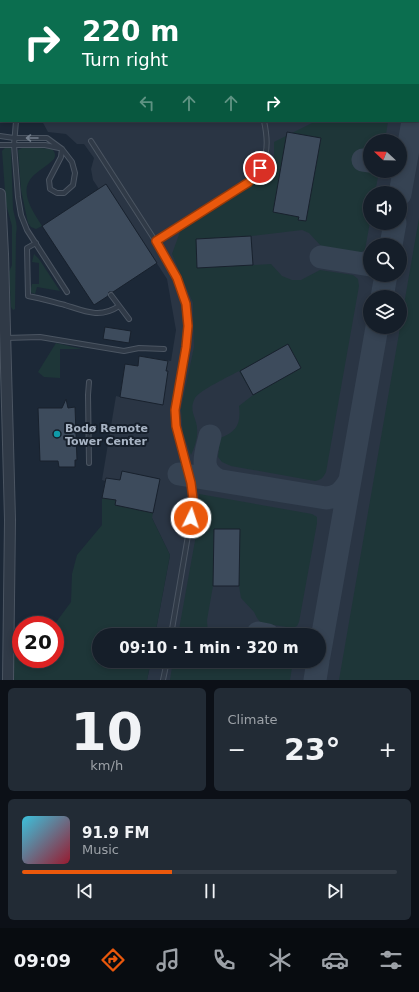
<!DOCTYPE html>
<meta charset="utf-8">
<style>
body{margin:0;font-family:"DejaVu Sans",sans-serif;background:#222b35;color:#f1f3f6;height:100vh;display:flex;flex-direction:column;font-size:15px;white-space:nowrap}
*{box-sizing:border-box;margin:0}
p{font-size:13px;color:#9da2a8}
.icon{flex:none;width:22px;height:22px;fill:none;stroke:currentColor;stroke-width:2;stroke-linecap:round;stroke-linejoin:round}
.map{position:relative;height:680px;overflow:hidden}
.panel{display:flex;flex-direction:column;gap:8px;padding:8px;background:#0c1017;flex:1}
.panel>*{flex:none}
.top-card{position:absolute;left:0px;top:0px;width:419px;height:122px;box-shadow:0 2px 6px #0003,0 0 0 1px #343c46;background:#0b6e4f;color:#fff;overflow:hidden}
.needle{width:26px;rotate:292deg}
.fabs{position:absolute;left:363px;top:134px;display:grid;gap:8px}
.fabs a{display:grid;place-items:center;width:44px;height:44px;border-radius:50%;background:#151e29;box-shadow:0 2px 6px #0003,0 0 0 1px #343c46;font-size:20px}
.speed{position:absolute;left:12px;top:616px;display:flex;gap:8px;font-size:20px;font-weight:700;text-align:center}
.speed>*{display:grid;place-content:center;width:52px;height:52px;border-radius:50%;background:#151e29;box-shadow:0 2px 6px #0003,0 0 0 1px #343c46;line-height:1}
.speed .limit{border:6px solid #d22;background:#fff;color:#111}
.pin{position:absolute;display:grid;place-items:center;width:34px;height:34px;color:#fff;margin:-17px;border:2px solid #fff;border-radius:50%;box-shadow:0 1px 4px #0007}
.me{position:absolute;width:44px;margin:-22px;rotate:4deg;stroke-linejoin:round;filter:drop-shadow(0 0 3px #0008)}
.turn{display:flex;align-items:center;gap:14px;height:84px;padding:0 16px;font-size:18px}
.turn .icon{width:52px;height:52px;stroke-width:2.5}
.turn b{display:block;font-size:28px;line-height:34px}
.lanes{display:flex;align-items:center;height:38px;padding:0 16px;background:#0003;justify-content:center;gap:20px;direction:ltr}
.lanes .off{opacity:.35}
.big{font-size:30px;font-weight:600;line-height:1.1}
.panel .tile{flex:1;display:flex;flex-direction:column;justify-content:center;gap:6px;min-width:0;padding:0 14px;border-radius:6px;background:#222b35}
.panel .dial{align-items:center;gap:0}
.dial b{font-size:52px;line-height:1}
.song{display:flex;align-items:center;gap:12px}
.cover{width:48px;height:48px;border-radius:6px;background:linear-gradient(135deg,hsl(190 70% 55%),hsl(350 70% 35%))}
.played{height:4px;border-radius:2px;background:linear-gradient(90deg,#ea580c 40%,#343c46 40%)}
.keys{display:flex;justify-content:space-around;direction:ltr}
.heat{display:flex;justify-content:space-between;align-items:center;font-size:22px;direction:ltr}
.panel .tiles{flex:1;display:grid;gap:8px;grid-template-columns:1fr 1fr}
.tile:last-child{grid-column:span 2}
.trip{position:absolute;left:92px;top:628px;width:234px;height:40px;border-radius:20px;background:#151e29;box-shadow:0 2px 6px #0003,0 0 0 1px #343c46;font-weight:600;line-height:40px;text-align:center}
.menu{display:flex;height:64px;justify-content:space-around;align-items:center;background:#080c10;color:#9da2a8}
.menu .icon{width:28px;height:28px}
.menu .selected{color:#ea580c}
.menu b{font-size:18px;color:#f1f3f6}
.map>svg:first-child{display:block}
.airport{fill:#2a3544;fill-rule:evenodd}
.green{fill:#1e3638}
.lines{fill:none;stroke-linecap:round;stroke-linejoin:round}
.taxiway{stroke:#364353;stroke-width:23}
.building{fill:#3d4b5c;stroke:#18212d}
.service-casing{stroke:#4b5562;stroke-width:6}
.tertiary-casing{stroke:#4b5562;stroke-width:12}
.service{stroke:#303a47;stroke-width:4}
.tertiary{stroke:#303a47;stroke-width:10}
.oneway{stroke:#737e8c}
.route-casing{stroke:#983908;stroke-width:10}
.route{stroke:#ea580c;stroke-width:7}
.culture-dot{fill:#0f9aa8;stroke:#161f2b;stroke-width:1.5}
.labels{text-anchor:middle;stroke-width:4;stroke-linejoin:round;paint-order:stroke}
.poi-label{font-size:11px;font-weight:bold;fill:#a9b5c5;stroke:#161f2b;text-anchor:start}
</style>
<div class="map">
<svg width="419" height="680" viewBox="0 0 419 680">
<rect width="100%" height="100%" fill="#1c2837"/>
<path class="airport" d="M94,0H419V680H147L151,661H319V635H155L170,555L152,518L115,505L116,500L102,498L105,481L102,480L116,396L120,397L125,364L138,366L139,356L171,361L176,330L167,279L106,185L99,189L93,180L91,169L94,158L84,144H77L66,134L48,132L42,121H418V1ZM370,141H400V171H370ZM370,193H400V223H370ZM370,245H400V275H370ZM370,297H400V327H370Z"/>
<path class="green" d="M316,121H388L385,141H370V171H379L375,193H370V222L365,250L359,253L322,247L309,233L302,230L251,236L253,265L271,264L282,276L292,280H301L320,270L353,275L358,279L359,286L326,472C323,478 321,480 315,481L231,466L222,462L218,457L220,438C237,432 241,424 239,406L253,395L239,371C230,376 200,390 195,398C188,411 197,418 197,428C198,437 195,447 191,455L183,432L181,409L194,347L193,303L172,254L181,229L262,179L274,163V142Z
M6,147H10L11,149L13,209C15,219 18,224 16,234L15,309L13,310L11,307L9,272L12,265V226L6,204L2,151Z
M26,147L52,149C55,152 56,155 54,159C48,165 41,169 34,175C17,191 33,211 42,226L36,229L31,227L28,223L21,190L18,150L22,148Z
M419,218V680H339Z
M34,254L39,259L60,291L37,287L35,294L30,292L32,284H39V263L32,262Z
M56,343L82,349H60V378L44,377L38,372Z
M199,494L312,514L317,517V523L299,622L297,626L293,628L261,623L257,618L254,612L241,598L239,586H213L207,620L208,635H178L200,513Z
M102,498L116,500L115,505L153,513L152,518L170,555L155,635H99V661H151L147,680H8L9,634H21V659H55L54,625L71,602L72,574L77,555L102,525Z
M173,661H293L290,680H170Z"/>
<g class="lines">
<path class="taxiway" d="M418,46L419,45
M418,91L419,86
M363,160L370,161
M400,194L413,121
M391,245L395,223
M321,257L370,265
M382,297L386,275
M210,436C206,454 198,470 218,480
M179,474L326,498C338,497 343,492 349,482
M258,633L268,635
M319,656L377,327
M315,680L318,661"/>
</g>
<path class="building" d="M287,132L321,138L306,221L298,220L299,217L273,212Z
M106,184L157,263L113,292H109L108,296L94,305L42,226Z
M251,236L253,265L197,268L196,239Z
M105,327L131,331L129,343L103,339Z
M288,344L301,368L253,395L240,371Z
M139,356L168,361L166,371H168L163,405L120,397L125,364L138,366Z
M66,399L68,408L75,407L77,460H75V467H59L58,461H40L38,408H62Z
M122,471L160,479L153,513L115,505L116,500L102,498L106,478L120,480Z
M214,529H240L239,586H213Z"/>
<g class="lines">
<g class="service-casing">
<path id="service" d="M189,0L190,1
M16,121L14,145L18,197L21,215L27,230L67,292
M0,136L14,138H47L62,149L72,162L75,173L73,185L64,193H57L50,189L49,180L61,157L62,149
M91,141L158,245L177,279L186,304L188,326L186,347L175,410L176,426L191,483L193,499L191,518L171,635
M0,145H45L59,148
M156,241L249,182C267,160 270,149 264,121
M36,243L27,248L28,296C40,298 53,302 65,305C84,311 100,319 119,306
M111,295L129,319
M5,338L40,337L124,351L139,348L164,349
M89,382L88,395L89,463
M182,661L183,666
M163,680L167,661"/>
</g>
<g class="tertiary-casing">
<path id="tertiary" d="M0,194L3,254L10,520L8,680"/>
</g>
<use href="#service" class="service"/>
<use href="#tertiary" class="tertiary"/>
</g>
<defs><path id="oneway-shaft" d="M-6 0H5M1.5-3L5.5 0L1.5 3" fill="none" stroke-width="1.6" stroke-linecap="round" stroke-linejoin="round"/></defs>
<use class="oneway" href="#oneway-shaft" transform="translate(32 138) rotate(180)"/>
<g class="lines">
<g class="route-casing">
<path id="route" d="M191,518L193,499L191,483L176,426L175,410L186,347L188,326L186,304L177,278L156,241L249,182L260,168"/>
</g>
<use href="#route" class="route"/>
</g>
<circle class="culture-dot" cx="57" cy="434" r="4"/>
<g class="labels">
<g class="poi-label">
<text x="65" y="432">Bodø Remote<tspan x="65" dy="13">Tower Center</tspan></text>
</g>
</g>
</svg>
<div class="fabs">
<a><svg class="needle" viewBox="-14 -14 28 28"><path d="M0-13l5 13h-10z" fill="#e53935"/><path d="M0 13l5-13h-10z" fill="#9da2a8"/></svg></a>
<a><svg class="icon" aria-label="sound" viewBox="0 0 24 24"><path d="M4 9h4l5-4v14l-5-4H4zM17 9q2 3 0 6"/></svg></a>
<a><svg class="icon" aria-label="search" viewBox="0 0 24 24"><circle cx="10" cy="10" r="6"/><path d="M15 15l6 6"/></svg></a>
<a><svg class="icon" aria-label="layers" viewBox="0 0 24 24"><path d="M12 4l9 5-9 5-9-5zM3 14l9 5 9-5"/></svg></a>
</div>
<div class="speed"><div class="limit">20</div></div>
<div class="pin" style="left:260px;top:168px;background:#d93025"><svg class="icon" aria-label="arrive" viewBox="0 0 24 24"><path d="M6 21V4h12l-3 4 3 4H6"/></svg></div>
<svg class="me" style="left:191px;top:518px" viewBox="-20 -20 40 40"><circle r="17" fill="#ea580c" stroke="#fff" stroke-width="3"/><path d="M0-11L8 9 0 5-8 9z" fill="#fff"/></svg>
<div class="trip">09:10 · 1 min · 320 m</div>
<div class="top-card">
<div class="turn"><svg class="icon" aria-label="right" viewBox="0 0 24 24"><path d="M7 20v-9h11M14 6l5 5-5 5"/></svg><div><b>220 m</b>Turn right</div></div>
<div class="lanes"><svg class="icon off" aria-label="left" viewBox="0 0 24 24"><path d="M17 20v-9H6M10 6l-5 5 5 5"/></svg><svg class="icon off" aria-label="ahead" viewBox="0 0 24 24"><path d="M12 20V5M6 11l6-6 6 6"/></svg><svg class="icon off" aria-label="ahead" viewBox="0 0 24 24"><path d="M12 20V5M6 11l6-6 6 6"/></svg><svg class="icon" aria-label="right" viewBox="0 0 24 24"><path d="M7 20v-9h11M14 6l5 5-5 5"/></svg></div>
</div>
</div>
<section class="panel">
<div class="tiles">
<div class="tile dial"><b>10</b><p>km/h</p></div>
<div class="tile"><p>Climate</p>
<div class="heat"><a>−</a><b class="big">23°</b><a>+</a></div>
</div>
<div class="tile">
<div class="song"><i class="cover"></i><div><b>91.9 FM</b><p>Music</p></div></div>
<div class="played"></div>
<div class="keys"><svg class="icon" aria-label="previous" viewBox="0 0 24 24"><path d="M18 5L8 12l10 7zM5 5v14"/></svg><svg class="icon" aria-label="pause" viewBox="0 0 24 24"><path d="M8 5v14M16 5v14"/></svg><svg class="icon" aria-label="next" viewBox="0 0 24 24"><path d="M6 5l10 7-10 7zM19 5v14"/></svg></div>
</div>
</div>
</section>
<nav class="menu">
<b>09:09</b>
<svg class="icon selected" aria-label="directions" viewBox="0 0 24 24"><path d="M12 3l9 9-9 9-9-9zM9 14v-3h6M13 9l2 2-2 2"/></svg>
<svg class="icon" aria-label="music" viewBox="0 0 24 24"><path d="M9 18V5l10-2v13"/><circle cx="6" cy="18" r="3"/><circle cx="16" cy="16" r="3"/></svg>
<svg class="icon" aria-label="phone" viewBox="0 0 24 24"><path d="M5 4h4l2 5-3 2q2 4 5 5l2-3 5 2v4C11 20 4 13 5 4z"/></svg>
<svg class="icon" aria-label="climate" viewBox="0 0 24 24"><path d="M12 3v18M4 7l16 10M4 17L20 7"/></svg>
<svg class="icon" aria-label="car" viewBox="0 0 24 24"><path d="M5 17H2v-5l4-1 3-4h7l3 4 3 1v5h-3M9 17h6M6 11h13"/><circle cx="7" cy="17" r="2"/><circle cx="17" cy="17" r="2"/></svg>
<svg class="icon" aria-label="filters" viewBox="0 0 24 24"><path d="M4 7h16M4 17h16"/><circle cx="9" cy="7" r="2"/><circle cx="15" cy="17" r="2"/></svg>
</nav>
